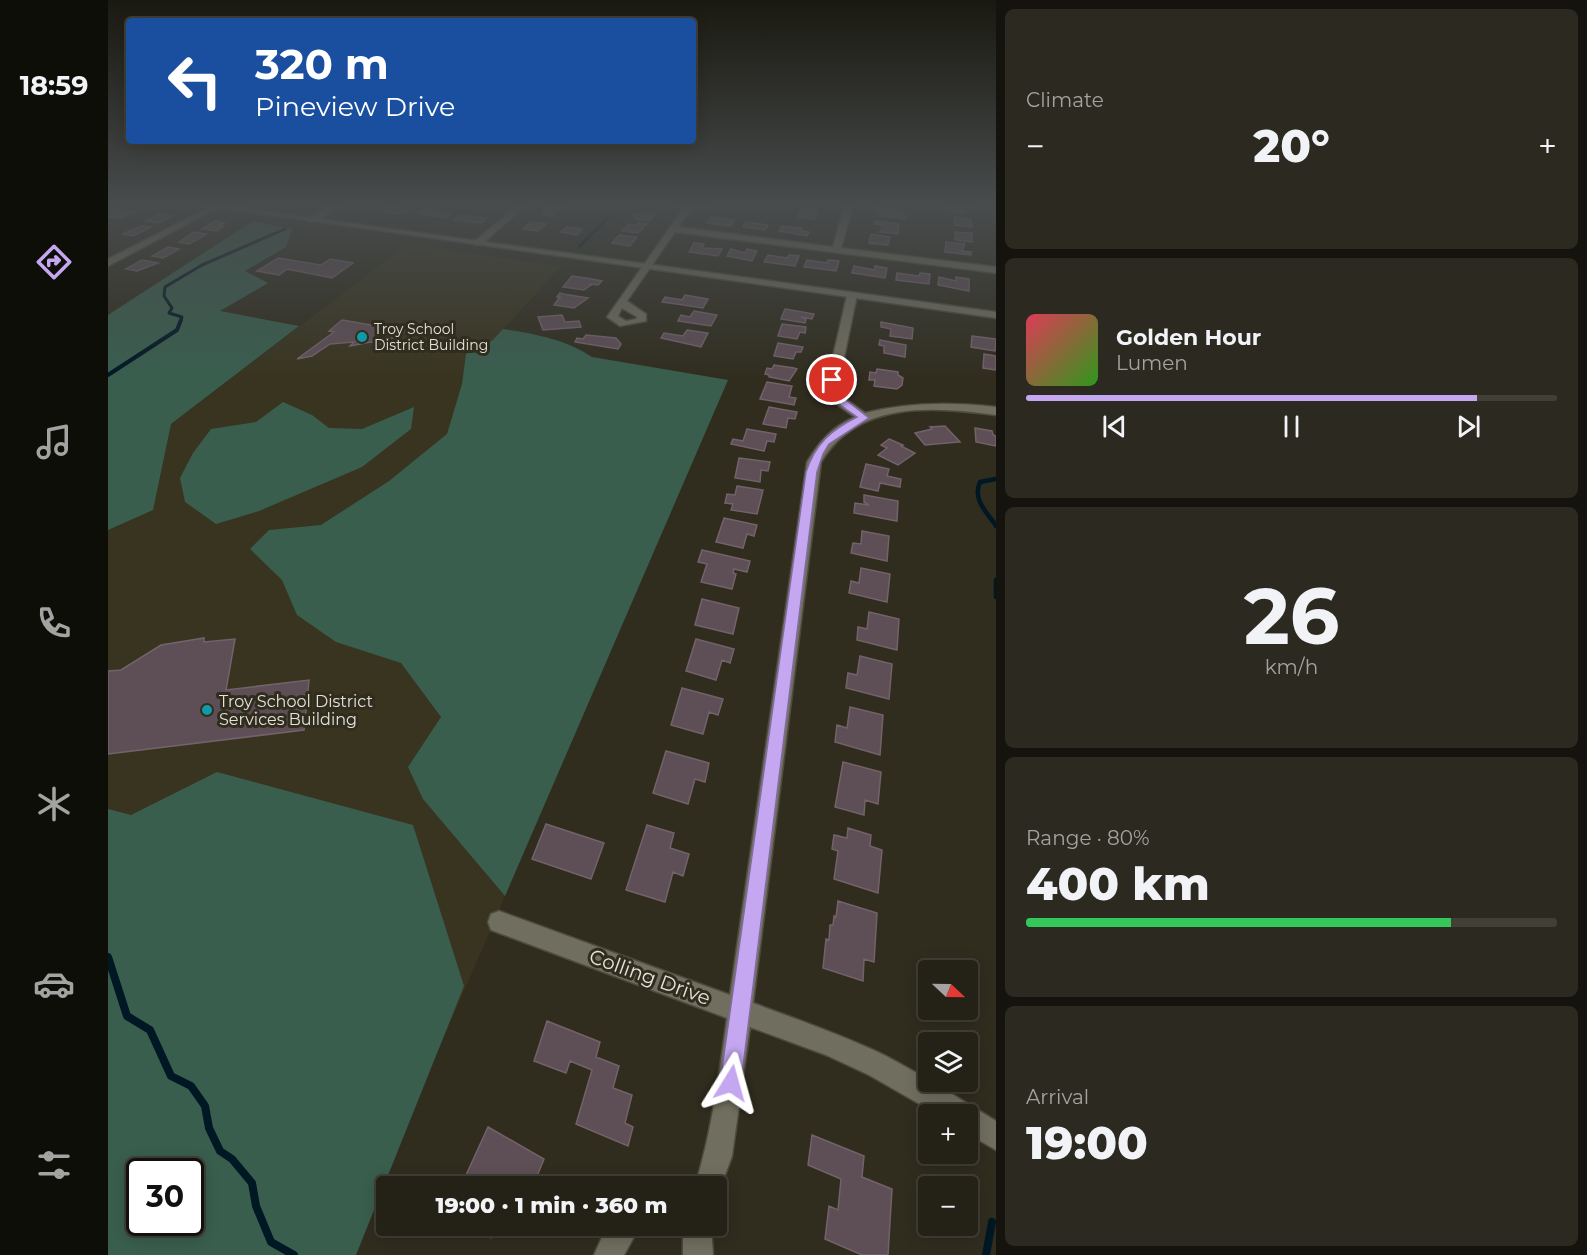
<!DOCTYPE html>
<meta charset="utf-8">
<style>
body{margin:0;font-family:Montserrat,sans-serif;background:#2c2a20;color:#f1f3f6;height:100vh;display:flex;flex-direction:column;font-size:22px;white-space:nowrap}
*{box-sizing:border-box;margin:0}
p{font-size:20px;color:#a3a4a1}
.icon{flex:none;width:33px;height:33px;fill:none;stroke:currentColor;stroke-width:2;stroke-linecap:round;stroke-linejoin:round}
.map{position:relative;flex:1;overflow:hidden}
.drawer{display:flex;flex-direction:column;gap:9px;padding:9px;background:#14130d;width:591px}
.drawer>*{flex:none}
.guide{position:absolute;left:18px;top:18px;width:570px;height:126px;border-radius:6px;box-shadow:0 3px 15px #0003,0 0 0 2px #413f36;background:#1a4fa0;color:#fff;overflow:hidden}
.needle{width:39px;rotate:112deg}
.buttons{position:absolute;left:810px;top:960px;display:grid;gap:12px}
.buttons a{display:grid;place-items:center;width:60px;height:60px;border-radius:6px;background:#242217;box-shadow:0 3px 15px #0003,0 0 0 2px #413f36;font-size:30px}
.speed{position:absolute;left:18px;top:1158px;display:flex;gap:12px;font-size:30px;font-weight:700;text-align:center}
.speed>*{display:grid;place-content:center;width:78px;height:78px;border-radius:50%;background:#242217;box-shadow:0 3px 15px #0003,0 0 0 2px #413f36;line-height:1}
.speed .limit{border:3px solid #111;border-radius:9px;background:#fff;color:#111}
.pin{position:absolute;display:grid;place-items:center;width:51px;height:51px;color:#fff;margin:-26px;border:3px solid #fff;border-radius:50%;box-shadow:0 2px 6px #0007}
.me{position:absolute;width:66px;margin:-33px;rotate:8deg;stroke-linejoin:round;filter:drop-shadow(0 0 4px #0008)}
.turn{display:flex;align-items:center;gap:21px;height:126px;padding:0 30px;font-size:27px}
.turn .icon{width:78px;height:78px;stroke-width:2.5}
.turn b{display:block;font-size:42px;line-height:51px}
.big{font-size:45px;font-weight:800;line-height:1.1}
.drawer .card{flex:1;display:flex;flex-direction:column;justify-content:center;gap:9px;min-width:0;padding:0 21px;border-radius:9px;background:#2c2a20}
.drawer .dial{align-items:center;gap:0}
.dial b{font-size:78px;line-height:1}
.song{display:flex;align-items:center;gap:18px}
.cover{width:72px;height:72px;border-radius:9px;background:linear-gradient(135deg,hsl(350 70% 55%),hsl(110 70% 35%))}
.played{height:6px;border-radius:3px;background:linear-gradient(90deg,#c5a7f1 85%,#413f36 85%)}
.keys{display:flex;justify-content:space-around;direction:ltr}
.heat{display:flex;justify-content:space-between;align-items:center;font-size:33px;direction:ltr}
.charge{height:9px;border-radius:4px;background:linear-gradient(90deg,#34c759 80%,#413f36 0)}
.trip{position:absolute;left:268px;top:1176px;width:351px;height:60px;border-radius:6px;background:#242217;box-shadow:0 3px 15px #0003,0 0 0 2px #413f36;font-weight:800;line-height:60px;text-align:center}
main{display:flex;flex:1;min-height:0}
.tabs{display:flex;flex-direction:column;width:108px;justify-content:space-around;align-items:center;background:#0e0e09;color:#a3a4a1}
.tabs .icon{width:42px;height:42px}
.tabs .on{color:#c5a7f1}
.tabs b{font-size:27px;color:#f1f3f6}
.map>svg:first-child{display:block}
.built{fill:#38341f;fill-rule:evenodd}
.green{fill:#395e4e;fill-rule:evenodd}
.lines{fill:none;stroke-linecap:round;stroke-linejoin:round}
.stream-far3{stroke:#001724;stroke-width:3}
.stream-far2{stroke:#001724;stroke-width:4}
.stream-far1{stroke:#001724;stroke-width:4.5}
.stream{stroke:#001724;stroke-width:8}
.building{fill:#5e4e56;stroke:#73626a;stroke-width:1.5}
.minor-casing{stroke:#4d4b3e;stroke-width:3}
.secondary-casing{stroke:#4d4b3e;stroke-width:3}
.minor{fill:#706e5e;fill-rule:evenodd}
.secondary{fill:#706e5e;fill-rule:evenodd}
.route{fill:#c5a7f1;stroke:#806d9d;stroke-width:1.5}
.culture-dot{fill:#0f9aa8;stroke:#302d1f;stroke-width:2}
.labels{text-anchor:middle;stroke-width:6;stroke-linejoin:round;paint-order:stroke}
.far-poi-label{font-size:14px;fill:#e4e2d9;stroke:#302d1f;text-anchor:start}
.poi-label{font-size:16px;fill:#e4e2d9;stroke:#302d1f;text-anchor:start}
.near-street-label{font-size:20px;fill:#e4e2d9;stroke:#302d1f}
</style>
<main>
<nav class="tabs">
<b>18:59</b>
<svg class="icon on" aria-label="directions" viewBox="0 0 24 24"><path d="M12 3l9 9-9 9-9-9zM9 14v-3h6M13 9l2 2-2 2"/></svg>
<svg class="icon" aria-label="music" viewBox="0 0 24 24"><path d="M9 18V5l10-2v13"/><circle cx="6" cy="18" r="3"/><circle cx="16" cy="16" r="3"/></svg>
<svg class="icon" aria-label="phone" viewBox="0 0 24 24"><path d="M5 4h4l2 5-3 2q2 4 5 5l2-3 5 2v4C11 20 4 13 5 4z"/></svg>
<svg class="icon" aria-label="climate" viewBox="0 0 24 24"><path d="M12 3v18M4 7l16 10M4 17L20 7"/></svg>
<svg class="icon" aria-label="car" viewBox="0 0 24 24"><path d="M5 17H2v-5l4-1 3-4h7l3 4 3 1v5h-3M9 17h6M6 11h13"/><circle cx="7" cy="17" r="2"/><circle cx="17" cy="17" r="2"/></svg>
<svg class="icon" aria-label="filters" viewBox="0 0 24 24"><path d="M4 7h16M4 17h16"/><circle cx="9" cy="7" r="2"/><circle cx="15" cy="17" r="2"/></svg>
</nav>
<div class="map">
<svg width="888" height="1255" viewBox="0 0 888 1255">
<rect width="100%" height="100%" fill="#302d1f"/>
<path class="built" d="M300,244L453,266L386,340L620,380L242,1255H0V472ZM32,1172H82V1222H32Z"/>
<path class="green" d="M145,221L184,229L178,247L137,271L160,283L112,311L191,326L63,424L45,510L0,530V315Z
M395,329C426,334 457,339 484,357L620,380L397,896L315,799L300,767L333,717L293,663L228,642L189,615L174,580L142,549L161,530L213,525L281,481L339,434L354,384L358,354L385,340Z
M175,402L204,415L221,428L254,429L306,407L303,429L254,467L151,511L108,524L77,502L72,478L85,453L103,429L148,422Z
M109,772L305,825L356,986L248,1255H0V809L23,815ZM32,1172H82V1222H32Z"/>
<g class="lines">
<path class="stream-far3" d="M472,246L512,205
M72,322L74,317L61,313L64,308L56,296L57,287L94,265L177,229"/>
<path class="stream-far2" d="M0,375L69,330L73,320"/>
<path class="stream-far1" d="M888,479L872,482C864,500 879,512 888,526
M888,580V597"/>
<path class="stream" d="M0,957L19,1016L42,1030L63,1076L83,1086L97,1106L101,1128L112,1151L124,1159L144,1183L148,1206L163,1242L186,1255
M878,1255L884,1222"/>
</g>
<path class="building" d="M839,205H862L863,208L853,207L856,213L838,211Z
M440,206H444L454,207L445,216L435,215L438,212L434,211Z
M277,207L302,210L296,214L272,211Z
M769,208L796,211L791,215L798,216V219L771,216L778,212L768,211Z
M0,209L13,211H28L12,218L1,217L3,216L0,215Z
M315,209L331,211L329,213L343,214L338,218L311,213Z
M693,209L710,211L706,219L690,217Z
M533,212L547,214L541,221L527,219L529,216H524Z
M51,214L64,216L51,223L38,221Z
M352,215L379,218L373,223L346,220Z
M603,217L627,220L623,226L599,223Z
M846,217L863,219L864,227L847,225Z
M107,221L116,223L111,225L116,226L108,231L94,229Z
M767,221L791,224L790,234L772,232L775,225L766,224Z
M423,222L438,224L430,231L415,229Z
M638,222L660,225L657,230L635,227Z
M530,223L539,224L530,233L514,231L520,224L528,225Z
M33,226L43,227L25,236L15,234Z
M674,226L694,228L693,231L701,232L699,236L671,231Z
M459,227L474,229L469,235L453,232Z
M86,232L99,234L81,244L71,242Z
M847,232L864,233V242L847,240Z
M763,234L782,237L780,245L761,243Z
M511,235L529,237L522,246L504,243Z
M838,242L857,244L854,251L863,252V255L837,252Z
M586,243L596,244L594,248L614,249L610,256L581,252Z
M60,247L71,249L55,258L44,256Z
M623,249L637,253L639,249L649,251L644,261L619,256Z
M660,255L679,258L681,255L691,256L687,266L656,262Z
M170,258L213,265L222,259L245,263L224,278L179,269L171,275L149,271Z
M34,260L50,263L29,271L18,269Z
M699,260L719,263L720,260L731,261L728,271L696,267Z
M746,266L767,270V266L779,268L777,278L744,273Z
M789,273L811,276L812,273L822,274L821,284L788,280Z
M464,276L484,279L494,281L490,285L481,284L483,285L476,290L455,287Z
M831,277L848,281V277L861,279V291L830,285Z
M452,293L455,294L480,298L466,308L446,305L452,297H449Z
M577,295L600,299L595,308L554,302L557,297L574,300Z
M677,309L706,314L704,319L693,317L698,319L697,323L673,319Z
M586,311L609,315L603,326L570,321L573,315L582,317Z
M454,315L457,322L471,321L473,327L435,330L430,317Z
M234,320L298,331L278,345L263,342L242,346L246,342L222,344L204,356L189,359L226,332L221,331Z
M773,322L805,328L804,339L782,336L783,329L773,327Z
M674,324L698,327L697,333L692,332L689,339L670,336Z
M579,330L600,333L593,347L553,338L556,333L575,336Z
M478,335L508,338L513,344L510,349L467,342L469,338L475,339Z
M864,336L888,339L887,351L863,347Z
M772,340L798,345L797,357L776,353V346L771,345Z
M670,343L695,347L693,352H688L685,359L666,356Z
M876,354L888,356V370L875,368Z
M666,365L686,368L689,369L681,381L661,377V375L657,374L659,368L664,369Z
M769,369L790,372V375L795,378L794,385L789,389L766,386L767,380H761L762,372L768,373Z
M659,382L684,386L681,397L688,398L686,405L652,399Z
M661,407L689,412L687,419L680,418L678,428L655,424Z
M837,426L852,442L817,445L807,433L824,429L822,427Z
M867,428L884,431L885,435L888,436V446L868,442Z
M639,429L668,434L666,442L659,441L656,451L623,444L625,439L635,441Z
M781,439L795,445L793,446L807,453L790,465L770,455L779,448L773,445Z
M631,458L662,462L660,471L653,470L652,482L627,478Z
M758,464L781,469L779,476L793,479L792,487L772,483L770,491L752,487Z
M629,486L655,490L649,514L623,510L625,504L617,503L619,494L627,495Z
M756,495L790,501L789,521L746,513L747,503L761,505L756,502Z
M616,518L649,525L646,536L639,534L635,548L608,542Z
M754,531L781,536L779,561L743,553L745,543L753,544Z
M594,550L642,561L639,572L626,569L625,573L628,574L624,589L593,582L599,564L590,562Z
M753,568L782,574L779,602L741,593L743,581L751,583Z
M594,599L631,608L625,634L587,625Z
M761,612L791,619L789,650L749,640L750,627L759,629Z
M96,638V642L127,639L118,690L201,680L196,730L0,754V671L13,670L53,645Z
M588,639L626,649L622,663L614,660L608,680L578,671Z
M752,656L784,664L781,699L738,688L740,673L749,675Z
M574,688L615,699L610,715L601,712L595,734L563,725Z
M742,707L775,715L772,755L727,742L729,725L739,728Z
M558,751L601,763L597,782L587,779L580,804L545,793Z
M735,762L773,772L770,804L757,800L756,815L727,807Z
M438,824L496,843L483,879L424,859Z
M539,825L566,833L562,848L581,854L575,876L565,872L557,902L518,890Z
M740,828L763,835L762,846L774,850L770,893L726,879L730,851L724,849L726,835L739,838Z
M730,901L769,913L766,962L756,959L755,981L715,968L718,939L721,940L722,925H725L726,916L728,917Z
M439,1021L492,1042L488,1057L511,1066L505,1088L524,1095L517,1123L525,1127L520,1146L468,1124L484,1070L462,1061L458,1073L426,1061Z
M380,1127L436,1159L425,1186H353Z
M704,1135L756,1156L754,1177L784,1189L780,1255H754L717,1239L721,1206L730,1210L733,1179L700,1165Z
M363,1226H389L383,1238Z"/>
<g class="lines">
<g class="minor-casing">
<path id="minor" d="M106,205L113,206L0,266V259Z
M223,205H232L207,222H201V218Z
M410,205H418L373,245H367V241Z
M564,205H601L582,211L570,227L725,247L737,205H745L733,248L888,267V273L567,232L519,301L538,314V321L512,326L499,317L575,209ZM514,308L529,317L528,319L518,321L510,316Z
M744,292L749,295L730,387L739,400L757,413C801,402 843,402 888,407V415C825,407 750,400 713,462L645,1003C690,1020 735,1035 778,1056C816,1076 852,1099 888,1121V1150L860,1134V1114H829L761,1075L718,1055L642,1027L624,1156L609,1197V1186H587C604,1131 611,1075 619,1018L391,933L383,930L380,922L383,914L391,911L622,995L699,462C712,441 724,427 747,417L731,406L718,387L739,295Z
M499,1226H532L516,1255H486Z
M575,1226H603L605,1255H575Z"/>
</g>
<g class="secondary-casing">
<path id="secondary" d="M92,205H110L888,312V318Z"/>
</g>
<use href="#minor" class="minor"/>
<use href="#secondary" class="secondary"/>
</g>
<linearGradient id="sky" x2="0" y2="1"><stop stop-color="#1a1911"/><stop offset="0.54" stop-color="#484c4d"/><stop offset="1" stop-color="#484c4d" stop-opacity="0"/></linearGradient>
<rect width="888" height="380" fill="url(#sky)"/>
<path class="route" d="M721,378H727L730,391L734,397L761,418L721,444L715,454L709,472L633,1083L630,1091L623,1094L615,1091L612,1083L698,472C707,444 723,430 749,417C735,407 716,397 721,378Z"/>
<g class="culture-dot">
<circle cx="254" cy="337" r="6"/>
<circle cx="99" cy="710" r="6"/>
</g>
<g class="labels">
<g class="far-poi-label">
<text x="266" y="334">Troy School<tspan x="266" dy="16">District Building</tspan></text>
</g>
<g class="poi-label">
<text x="111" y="707">Troy School District<tspan x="111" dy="18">Services Building</tspan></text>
</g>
<g class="near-street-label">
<text transform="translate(542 977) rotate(20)" y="7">Colling Drive</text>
</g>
</g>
</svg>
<div class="buttons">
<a><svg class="needle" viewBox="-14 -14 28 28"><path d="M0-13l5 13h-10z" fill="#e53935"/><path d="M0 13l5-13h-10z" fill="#a3a4a1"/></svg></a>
<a><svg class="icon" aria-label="layers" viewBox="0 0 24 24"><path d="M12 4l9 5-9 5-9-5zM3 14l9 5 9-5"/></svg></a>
<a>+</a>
<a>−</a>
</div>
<div class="speed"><div class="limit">30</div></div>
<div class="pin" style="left:724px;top:380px;background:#d93025"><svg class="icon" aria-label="arrive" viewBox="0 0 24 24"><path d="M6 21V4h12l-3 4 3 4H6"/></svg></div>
<svg class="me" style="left:623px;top:1083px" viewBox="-20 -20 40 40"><path d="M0-17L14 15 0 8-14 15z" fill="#c5a7f1" stroke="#fff" stroke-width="4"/></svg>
<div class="trip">19:00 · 1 min · 360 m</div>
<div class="guide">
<div class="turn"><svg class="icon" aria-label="left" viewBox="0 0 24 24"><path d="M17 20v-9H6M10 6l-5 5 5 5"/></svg><div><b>320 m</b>Pineview Drive</div></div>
</div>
</div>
<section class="drawer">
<div class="card"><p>Climate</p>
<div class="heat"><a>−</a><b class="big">20°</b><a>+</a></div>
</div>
<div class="card">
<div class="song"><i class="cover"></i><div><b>Golden Hour</b><p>Lumen</p></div></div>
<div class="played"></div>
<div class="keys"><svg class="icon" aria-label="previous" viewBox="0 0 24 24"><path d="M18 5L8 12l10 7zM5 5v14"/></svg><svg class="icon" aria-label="pause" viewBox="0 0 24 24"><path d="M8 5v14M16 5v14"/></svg><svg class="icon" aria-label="next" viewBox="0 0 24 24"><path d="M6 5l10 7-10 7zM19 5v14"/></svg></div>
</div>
<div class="card dial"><b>26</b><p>km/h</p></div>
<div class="card"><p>Range · 80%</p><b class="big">400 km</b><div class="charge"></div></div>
<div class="card"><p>Arrival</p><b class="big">19:00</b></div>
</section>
</main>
